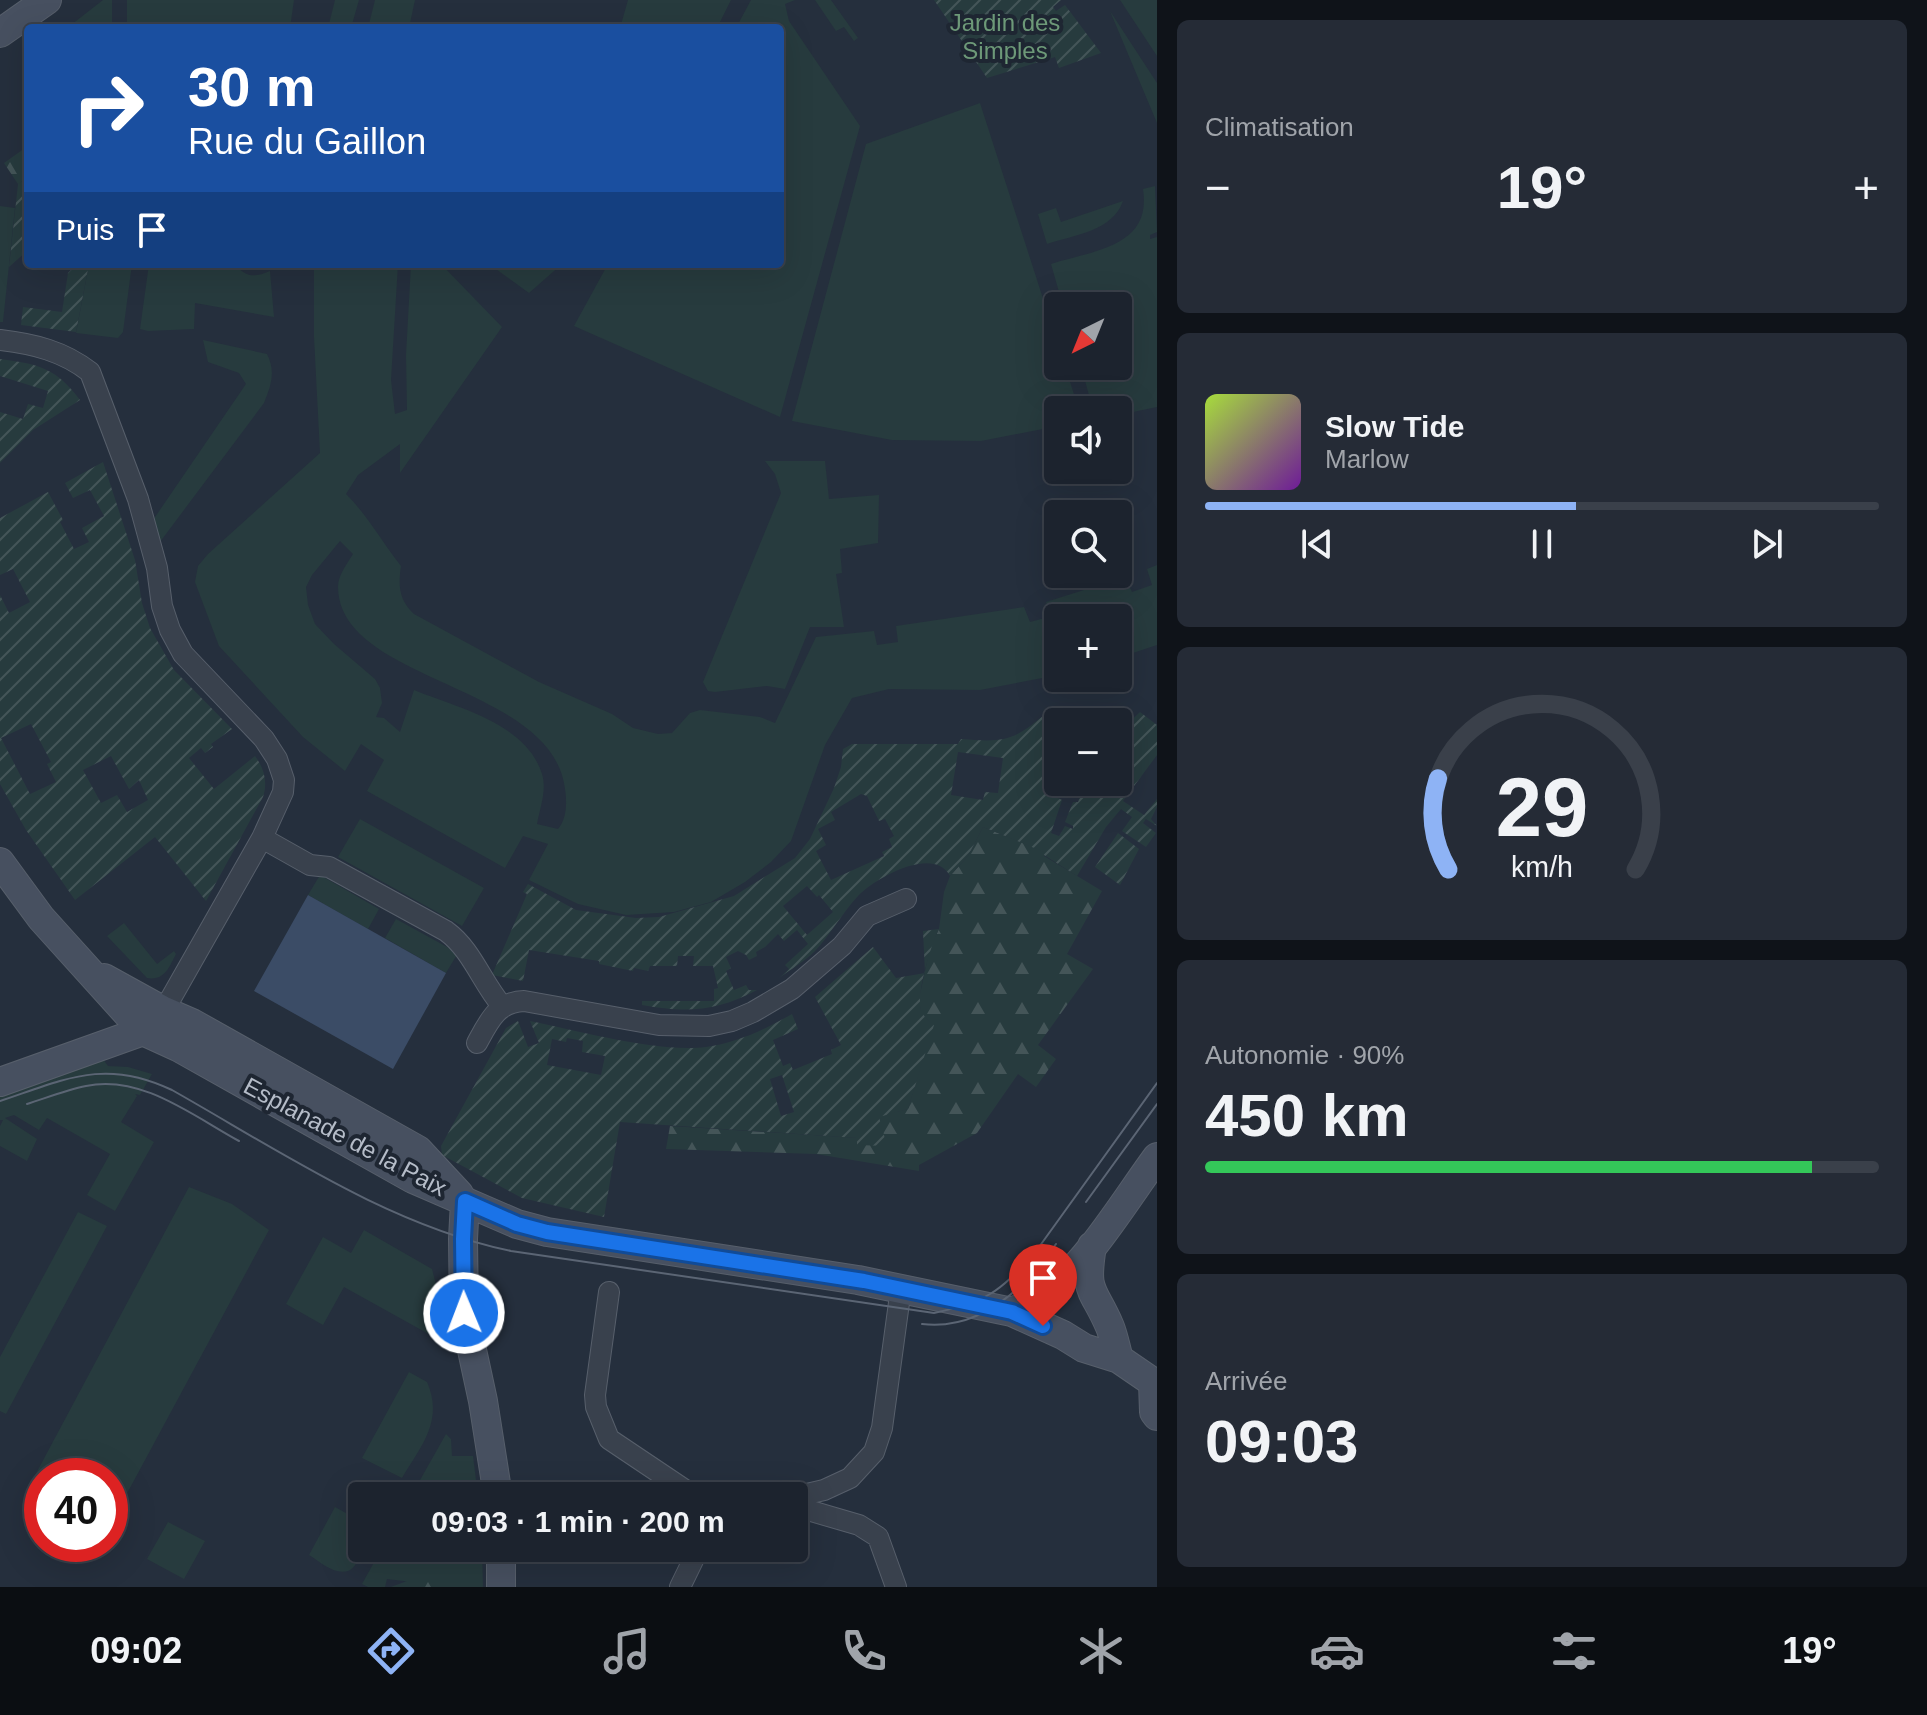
<!DOCTYPE html>
<html lang="fr">
<meta charset="utf-8">
<style>
body{margin:0;font-family:Arial,sans-serif;background:#252b36;color:#f1f3f6;height:100vh;display:flex;flex-direction:column;font-size:30px;white-space:nowrap}
*{box-sizing:border-box;margin:0}
p{font-size:26px;color:#a0a4aa}
.icon{flex:none;width:44px;height:44px;fill:none;stroke:currentColor;stroke-width:2;stroke-linecap:round;stroke-linejoin:round}
.map{position:relative;flex:1;overflow:hidden}
.panel{display:flex;flex-direction:column;gap:20px;padding:20px;background:#0f1319;width:770px}
.panel>*{flex:none}
.banner{position:absolute;left:24px;top:24px;width:760px;height:244px;border-radius:8px;box-shadow:0 8px 32px #0002,0 0 0 2px #3a404a;background:#1a4fa0;color:#fff;overflow:hidden}
.needle{width:52px;rotate:223deg}
.controls{position:absolute;left:1044px;top:292px;display:grid;gap:16px}
.controls a{display:grid;place-items:center;width:88px;height:88px;border-radius:8px;background:#1c232e;box-shadow:0 8px 32px #0002,0 0 0 2px #3a404a;font-size:40px}
.speed{position:absolute;left:24px;top:1458px;display:flex;gap:16px;font-size:40px;font-weight:700;text-align:center}
.speed>*{display:grid;place-content:center;width:104px;height:104px;border-radius:50%;background:#1c232e;box-shadow:0 8px 32px #0002,0 0 0 2px #3a404a;line-height:1}
.speed .limit{border:12px solid #d22;background:#fff;color:#111}
.pin{position:absolute;display:grid;place-items:center;width:68px;height:68px;color:#fff;margin:-82px -34px;border-radius:50% 50% 50% 0;rotate:-45deg;box-shadow:0 0 8px #0007}
.pin .icon{rotate:45deg}
.me{position:absolute;width:88px;margin:-44px;rotate:359deg;stroke-linejoin:round;filter:drop-shadow(0 0 6px #0008)}
.turn{display:flex;align-items:center;gap:28px;height:168px;padding:0 32px;font-size:36px}
.turn .icon{width:104px;height:104px;stroke-width:2.5}
.turn b{display:block;font-size:56px;line-height:68px}
.then{display:flex;align-items:center;height:76px;padding:0 32px;background:#0003;gap:16px;font-size:30px}
.big{font-size:60px;font-weight:800;line-height:1.1}
.panel .card{flex:1;display:flex;flex-direction:column;justify-content:center;gap:12px;min-width:0;padding:0 28px;border-radius:12px;background:#252b36}
.panel .dial{align-items:center;gap:0}
.dial svg{height:208px;overflow:visible;fill:none;stroke:#3a404a;stroke-width:7;stroke-linecap:round;text-anchor:middle}
.dial text{fill:#f1f3f6;stroke:none}
.song{display:flex;align-items:center;gap:24px}
.cover{width:96px;height:96px;border-radius:12px;background:linear-gradient(135deg,hsl(80 70% 55%),hsl(280 70% 35%))}
.played{height:8px;border-radius:4px;background:linear-gradient(90deg,#8eb3f5 55%,#3a404a 55%)}
.keys{display:flex;justify-content:space-around;direction:ltr}
.heat{display:flex;justify-content:space-between;align-items:center;font-size:44px;direction:ltr}
.charge{height:12px;border-radius:6px;background:linear-gradient(90deg,#34c759 90%,#3a404a 0)}
.trip{position:absolute;left:348px;top:1482px;width:460px;height:80px;border-radius:8px;background:#1c232e;box-shadow:0 8px 32px #0002,0 0 0 2px #3a404a;font-weight:800;line-height:80px;text-align:center}
.tabs{display:flex;height:128px;justify-content:space-around;align-items:center;background:#0b0e12;color:#a0a4aa}
.tabs .icon{width:56px;height:56px}
.tabs .current{color:#8eb3f5}
.tabs b{font-size:36px;color:#f1f3f6}
main{display:flex;flex:1;min-height:0}
.map>svg:first-child{display:block}
.grass{fill:#273b3e;fill-rule:evenodd}
.forest{fill:url(#forest-firs)}
.garden{fill:url(#garden-furrows);fill-rule:evenodd}
.water{fill:#3b4c66}
.lines{fill:none;stroke-linecap:round;stroke-linejoin:round}
.street-casing{stroke:#575f6b;stroke-width:22}
.secondary-casing{stroke:#575f6b;stroke-width:30}
.street{stroke:#39414d;stroke-width:20}
.secondary{stroke:#475060;stroke-width:28}
.tram{stroke:#5b6574;stroke-width:2}
.route-casing{stroke:#114b97;stroke-width:20}
.route{stroke:#1a73e8;stroke-width:14}
.labels{text-anchor:middle;stroke-width:8;stroke-linejoin:round;paint-order:stroke}
.park-label{font-size:24px;fill:#6d9978;stroke:#1e2632}
.street-label{font-size:24px;fill:#b5bcc8;stroke:#1e2632}
</style>
<main>
<div class="map">
<svg width="1157" height="1587" viewBox="0 0 1157 1587">
<defs>
<pattern id="forest-firs" width="22" height="20" patternUnits="userSpaceOnUse" patternTransform="scale(2)"><rect width="22" height="20" fill="#273b3e"/><path d="M5 1l3.5 6h-7zM16 11l3.5 6h-7z" fill="#445558"/></pattern>
<pattern id="garden-furrows" width="10" height="10" patternUnits="userSpaceOnUse" patternTransform="scale(2)"><rect width="10" height="10" fill="#273b3e"/><path d="M-1 1l2-2M0 10L10 0M9 11l2-2" fill="none" stroke="#445558"/></pattern>
</defs>
<rect width="100%" height="100%" fill="#252f3d"/>
<path class="grass" d="M103,0H112V28H67Z
M127,0H294L290,28H127Z
M335,0H359L351,28H328Z
M375,0H415L409,28H368Z
M628,0H731L717,28H620Z
M751,0H795L785,4L789,21L860,126L780,417L574,326L608,264H780V28H736Z
M815,0H831L858,38L854,41L844,27L836,31Z
M1120,0H1157V56L1155,53Z
M1110,11L1157,83V123Z
M980,103L1058,345V366H1065L1079,410H1058V426L981,441L892,440L792,421L866,144Z
M1155,186L1157,232L1150,235V239L1157,237V407L1118,415V410H1093L1081,366H1118V306H1063L1051,264C1094,250 1152,247 1143,189Z
M1123,201C1113,231 1074,235 1047,244L1038,214L1056,208L1061,222Z
M0,206L15,208L3,322H0Z
M89,264H132L123,332L118,338L76,333Z
M149,264H235C245,277 254,278 270,271L274,317L195,303L194,329L148,331L140,329Z
M314,264H398L391,380L395,414L407,410L406,355L411,264H441L502,327L400,473V444L358,475L346,494C368,516 382,542 401,566C398,586 399,600 414,614L539,682L612,714L633,728L658,734L672,733L690,713L700,710L760,717L775,723L816,637L874,631L877,645L898,642L896,626L1024,607L1030,622L1049,617L1046,602L1125,577L1132,592L1152,585L1147,569L1157,565V645L1118,658V618H1058V675L980,690L889,689L852,698L825,745L791,841L771,862L745,882L711,902L674,912L626,915L578,904L529,880L548,844L523,836L505,868L367,791L384,760L361,744L345,771L303,737L219,646L195,582L198,566L208,554L320,453L314,337ZM340,541L353,554C347,564 338,575 338,587C339,683 552,683 565,789C567,802 567,819 558,829L537,824C540,808 547,790 542,774C526,723 458,708 414,690L400,732L384,718L376,717L382,703L380,688L375,679L334,644L315,624L308,605L306,587L312,575Z
M489,264H562L529,293Z
M203,340L267,354C276,372 271,385 264,403L160,542L153,520L246,384L239,373L208,362Z
M765,461H825L829,499L879,495L878,543L840,549L842,573L836,574L844,627H810L785,689L767,686L715,692L708,691L703,682L781,493L775,474Z
M360,819L484,888L462,926L338,857Z
M320,875L379,909L368,929L308,895Z
M396,919L458,953L446,973L385,938Z
M124,923L157,964L174,951L176,954C169,967 165,981 147,978L107,936Z
M103,1059L108,1066L128,1067L152,1074L140,1095L135,1094L137,1096L121,1122L154,1142L115,1211L87,1195L110,1154L47,1118L39,1130L14,1115L5,1118L37,1139L27,1161L0,1146V1126L3,1120H0V1094Z
M189,1187L232,1204L269,1230L110,1525V1476H42V1506L24,1496Z
M78,1212L107,1226L6,1414L0,1411V1357Z
M364,1230L432,1269L452,1347L344,1287L323,1325L286,1304L323,1237L351,1253Z
M409,1372L427,1382C444,1421 421,1446 402,1478L362,1458Z
M446,1434L451,1439L452,1456H473L478,1496H411Z
M335,1507L362,1522C362,1536 364,1578 337,1571C328,1569 317,1560 309,1555Z
M168,1522L205,1541L184,1579L147,1559Z
M382,1548H482L483,1587H453L387,1579L385,1587H368L362,1584Z"/>
<path class="forest" d="M28,146V177L18,184L4,163Z
M983,827L1045,852L1044,856L1102,891L1067,954L1093,969L1038,1045L1056,1059L1036,1087L1018,1074L977,1133L919,1165V1171L816,1154L666,1149L670,1126L858,1138L857,1144L879,1116L908,1109L933,1025L921,1013L919,999L930,948L939,929L944,892L950,876L968,856Z
M418,1577L451,1579L456,1587H391Z"/>
<path class="garden" d="M934,0H1061L1053,7L1056,11L1065,5L1101,53L1059,68L1055,57L987,78Z
M28,177V250L9,267L18,184Z
M77,264H89L76,332L21,325L23,307L62,312L68,273Z
M0,359C39,364 56,368 80,400L33,430L0,463V412L23,419L28,404L43,408L48,391L0,376Z
M103,462L135,560L142,603L150,628L174,670L232,729L211,744L213,747L205,753L201,748L189,758L214,789L255,756C264,768 268,782 263,797L206,901L155,837L75,900L26,830L0,784V595L9,613L30,602L13,569L0,575V518L48,492L63,520L60,522L74,549L89,542L82,528L104,516L90,490L73,498L65,483ZM31,724L51,762L47,764L56,782L30,794L1,738ZM111,756L129,789L139,780L148,800L127,812L117,795L101,803L83,770Z
M1051,709H1057L1085,722H1058V782H1064L1058,798L1062,800L1051,833L1059,836L1065,826L1073,829V826L1065,822L1073,802H1078L1086,782H1118V733L1140,712L1157,725V755L1123,801L1144,815L1157,799V807L1151,819L1157,826L1146,819L1143,823L1156,833L1146,847L1122,831L1132,817L1121,809L1106,827L1077,876L1044,855V852L983,827L968,856L950,876C934,845 875,878 858,896C842,913 831,934 815,951C804,962 791,969 779,978L789,969L785,965L808,944L797,930L784,941L778,934L765,947L756,952L757,956L749,960L746,955L738,951L726,957L731,968L726,971L734,990L746,985L749,990H757C715,1012 687,1013 642,1005V1001H714V989L718,988L713,966H693L694,956H678L677,966H650L648,971L634,968L633,971L599,964V961L529,950L523,981L492,975L527,894L523,892L528,884L576,910L636,918L659,917L734,896L795,858L810,839L834,788L841,767L843,749L852,744H958L961,739C1008,743 1015,740 1051,709ZM958,752L1003,758L998,793L985,792L983,800L951,795ZM861,794L867,796L879,821L885,819L894,836L889,839L892,847L882,852L884,856L831,880L816,851L826,845L818,829L835,820L831,812ZM807,886L817,897L819,895L833,912L807,935L783,906Z
M1118,833L1139,849L1120,885L1095,867Z
M939,929C931,944 916,995 921,1010C923,1016 929,1021 934,1025L908,1109L879,1117L887,1146L857,1145V1138L620,1122L604,1217L522,1198L442,1155L441,1146L506,1028L518,1021L528,1047L539,1043L530,1021C580,1031 658,1053 706,1047C737,1043 766,1029 792,1014L798,1029L773,1040L783,1066L790,1063L793,1070L832,1054L831,1050L841,1045L815,997L873,947L896,978L925,973L923,931ZM567,1038L583,1041L582,1052L605,1056L601,1075L547,1065L552,1039L566,1042ZM782,1075L794,1112L781,1116L770,1079Z"/>
<path class="water" d="M308,895L446,973L393,1069L254,991Z"/>
<g class="lines">
<g class="street-casing">
<path id="street" d="M0,340C34,344 63,351 90,372L138,499L157,568L162,606L170,630L183,654L264,739L277,759L284,780L283,792L262,838L171,998L154,1019
M262,838L310,865L329,867L446,931C472,950 481,981 502,1006
M477,1043C489,1021 497,1002 524,1001L659,1025L709,1026L732,1021L753,1012L792,989L842,946L867,916L906,899
M609,1292L595,1395L596,1407L609,1439L694,1496
M794,1497L824,1490L850,1478L874,1452L882,1428L901,1288
M794,1506L859,1525L878,1537L896,1587
M680,1587L699,1548"/>
</g>
<g class="secondary-casing">
<path id="secondary" d="M0,33L47,0
M0,862L41,918L143,1031L178,1047L413,1179L517,1224L547,1232L858,1280L1012,1312L1063,1335L1084,1348L1119,1359L1157,1385
M104,978L162,1010L192,1023L418,1150L459,1194
M0,1082L143,1031
M465,1201L463,1239L464,1313L483,1401L498,1496
M1092,1246C1084,1295 1093,1287 1110,1327C1114,1337 1116,1349 1119,1359
M1012,1312C1025,1306 1038,1300 1049,1291C1088,1263 1128,1196 1157,1157
M1153,1382L1154,1412L1157,1416
M501,1548V1587"/>
</g>
<use href="#street" class="street"/>
<use href="#secondary" class="secondary"/>
<path class="tram" d="M0,1101C66,1079 105,1058 172,1090C280,1151 388,1225 511,1251L934,1313C987,1301 997,1294 1034,1254L1157,1083
M27,1104C46,1098 66,1090 86,1086C141,1074 193,1116 239,1141
M1086,1202L1157,1104
M922,1324C981,1331 1025,1288 1056,1244"/>
</g>
<g class="lines">
<g class="route-casing">
<path id="route" d="M464,1313L463,1239L465,1201L517,1224L547,1232L864,1281L1012,1312L1043,1326"/>
</g>
<use href="#route" class="route"/>
</g>
<g class="labels">
<g class="park-label">
<text x="1005" y="31">Jardin des<tspan x="1005" dy="28">Simples</tspan></text>
</g>
<g class="street-label">
<text transform="translate(345 1137) rotate(28)" y="8">Esplanade de la Paix</text>
</g>
</g>
</svg>
<div class="controls">
<a><svg class="needle" viewBox="-14 -14 28 28"><path d="M0-13l5 13h-10z" fill="#e53935"/><path d="M0 13l5-13h-10z" fill="#a0a4aa"/></svg></a>
<a><svg class="icon" aria-label="sound" viewBox="0 0 24 24"><path d="M4 9h4l5-4v14l-5-4H4zM17 9q2 3 0 6"/></svg></a>
<a><svg class="icon" aria-label="search" viewBox="0 0 24 24"><circle cx="10" cy="10" r="6"/><path d="M15 15l6 6"/></svg></a>
<a>+</a>
<a>−</a>
</div>
<div class="speed"><div class="limit">40</div></div>
<div class="pin" style="left:1043px;top:1326px;background:#d93025"><svg class="icon" aria-label="arrive" viewBox="0 0 24 24"><path d="M6 21V4h12l-3 4 3 4H6"/></svg></div>
<svg class="me" style="left:464px;top:1313px" viewBox="-20 -20 40 40"><circle r="17" fill="#1a73e8" stroke="#fff" stroke-width="3"/><path d="M0-11L8 9 0 5-8 9z" fill="#fff"/></svg>
<div class="trip">09:03 · 1 min · 200 m</div>
<div class="banner">
<div class="turn"><svg class="icon" aria-label="right" viewBox="0 0 24 24"><path d="M7 20v-9h11M14 6l5 5-5 5"/></svg><div><b>30 m</b>Rue du Gaillon</div></div>
<div class="then">Puis<svg class="icon" aria-label="arrive" viewBox="0 0 24 24"><path d="M6 21V4h12l-3 4 3 4H6"/></svg></div>
</div>
</div>
<section class="panel">
<div class="card"><p>Climatisation</p>
<div class="heat"><a>−</a><b class="big">19°</b><a>+</a></div>
</div>
<div class="card">
<div class="song"><i class="cover"></i><div><b>Slow Tide</b><p>Marlow</p></div></div>
<div class="played"></div>
<div class="keys"><svg class="icon" aria-label="previous" viewBox="0 0 24 24"><path d="M18 5L8 12l10 7zM5 5v14"/></svg><svg class="icon" aria-label="pause" viewBox="0 0 24 24"><path d="M8 5v14M16 5v14"/></svg><svg class="icon" aria-label="next" viewBox="0 0 24 24"><path d="M6 5l10 7-10 7zM19 5v14"/></svg></div>
</div>
<div class="card dial"><svg viewBox="0 0 100 80">
<path d="M14 69A42 42 0 1 1 86 69"/>
<path d="M14 69A42 42 0 0 1 10 34" stroke="#8eb3f5"/>
<text x="50" y="56" font-size="32" font-weight="700">29</text>
<text x="50" y="72" font-size="11">km/h</text>
</svg></div>
<div class="card"><p>Autonomie · 90%</p><b class="big">450 km</b><div class="charge"></div></div>
<div class="card"><p>Arrivée</p><b class="big">09:03</b></div>
</section>
</main>
<nav class="tabs">
<b>09:02</b>
<svg class="icon current" aria-label="directions" viewBox="0 0 24 24"><path d="M12 3l9 9-9 9-9-9zM9 14v-3h6M13 9l2 2-2 2"/></svg>
<svg class="icon" aria-label="music" viewBox="0 0 24 24"><path d="M9 18V5l10-2v13"/><circle cx="6" cy="18" r="3"/><circle cx="16" cy="16" r="3"/></svg>
<svg class="icon" aria-label="phone" viewBox="0 0 24 24"><path d="M5 4h4l2 5-3 2q2 4 5 5l2-3 5 2v4C11 20 4 13 5 4z"/></svg>
<svg class="icon" aria-label="climate" viewBox="0 0 24 24"><path d="M12 3v18M4 7l16 10M4 17L20 7"/></svg>
<svg class="icon" aria-label="car" viewBox="0 0 24 24"><path d="M5 17H2v-5l4-1 3-4h7l3 4 3 1v5h-3M9 17h6M6 11h13"/><circle cx="7" cy="17" r="2"/><circle cx="17" cy="17" r="2"/></svg>
<svg class="icon" aria-label="filters" viewBox="0 0 24 24"><path d="M4 7h16M4 17h16"/><circle cx="9" cy="7" r="2"/><circle cx="15" cy="17" r="2"/></svg>
<b>19°</b>
</nav>
